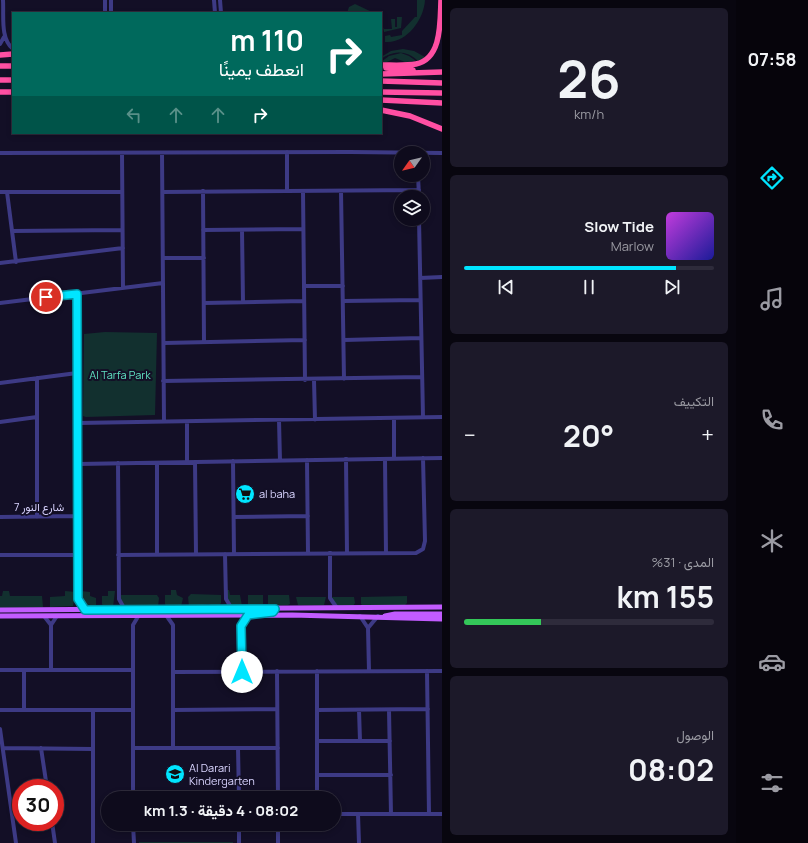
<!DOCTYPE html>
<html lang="ar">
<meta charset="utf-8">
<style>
body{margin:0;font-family:Manrope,Vazirmatn,sans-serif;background:#1c1929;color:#f1f3f6;direction:rtl;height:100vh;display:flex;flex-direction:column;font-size:15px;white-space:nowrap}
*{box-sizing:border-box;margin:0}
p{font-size:13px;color:#9b9ba3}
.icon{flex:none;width:22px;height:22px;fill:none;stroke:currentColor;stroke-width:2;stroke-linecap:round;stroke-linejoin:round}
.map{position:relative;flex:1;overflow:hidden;direction:ltr}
.sheet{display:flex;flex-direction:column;gap:8px;padding:8px;background:#08060f;width:294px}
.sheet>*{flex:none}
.top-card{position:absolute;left:12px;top:12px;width:370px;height:122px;border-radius:0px;box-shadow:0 2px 6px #0003,0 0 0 1px #2e2b3b;direction:rtl;background:#00695c;color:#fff;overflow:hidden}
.needle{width:26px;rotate:236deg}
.buttons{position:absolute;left:394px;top:146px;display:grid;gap:8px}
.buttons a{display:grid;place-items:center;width:36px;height:36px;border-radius:50%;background:#0e0b1c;box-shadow:0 2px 6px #0003,0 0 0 1px #2e2b3b;font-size:20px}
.speed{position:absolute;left:12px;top:779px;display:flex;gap:8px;font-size:20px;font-weight:700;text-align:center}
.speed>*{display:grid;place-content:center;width:52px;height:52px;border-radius:50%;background:#0e0b1c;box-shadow:0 2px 6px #0003,0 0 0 1px #2e2b3b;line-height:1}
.speed .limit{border:6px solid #d22;background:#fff;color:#111}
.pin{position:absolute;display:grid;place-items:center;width:34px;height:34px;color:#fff;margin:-17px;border:2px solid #fff;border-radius:50%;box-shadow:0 1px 4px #0007}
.me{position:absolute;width:44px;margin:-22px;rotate:0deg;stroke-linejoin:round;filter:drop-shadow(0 0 3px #0008)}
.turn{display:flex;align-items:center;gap:14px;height:84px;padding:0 12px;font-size:18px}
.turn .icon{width:52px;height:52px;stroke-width:2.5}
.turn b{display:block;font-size:28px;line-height:34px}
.lanes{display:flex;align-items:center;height:38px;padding:0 12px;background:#0003;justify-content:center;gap:20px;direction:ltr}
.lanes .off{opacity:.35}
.big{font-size:30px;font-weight:700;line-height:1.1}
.sheet .tile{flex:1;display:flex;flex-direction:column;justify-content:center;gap:6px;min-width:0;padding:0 14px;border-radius:6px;background:#1c1929}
.sheet .dial{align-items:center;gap:0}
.dial b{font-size:52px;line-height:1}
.song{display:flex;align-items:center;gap:12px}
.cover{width:48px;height:48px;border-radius:6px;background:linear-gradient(135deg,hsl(290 70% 55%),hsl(240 70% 35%))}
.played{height:4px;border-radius:2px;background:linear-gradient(90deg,#00e5ff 85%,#2e2b3b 85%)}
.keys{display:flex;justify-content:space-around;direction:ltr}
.heat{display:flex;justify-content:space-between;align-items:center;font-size:22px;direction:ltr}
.charge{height:6px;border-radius:3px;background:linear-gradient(90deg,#34c759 31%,#2e2b3b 0)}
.trip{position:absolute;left:101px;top:791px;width:240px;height:40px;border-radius:20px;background:#0e0b1c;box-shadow:0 2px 6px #0003,0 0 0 1px #2e2b3b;font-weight:700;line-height:40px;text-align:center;direction:rtl}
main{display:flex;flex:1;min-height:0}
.tabs{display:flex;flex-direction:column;width:72px;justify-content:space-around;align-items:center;background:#06040b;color:#9b9ba3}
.tabs .icon{width:28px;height:28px}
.tabs .current{color:#00e5ff}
.tabs b{font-size:18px;color:#f1f3f6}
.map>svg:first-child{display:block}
.green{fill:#12302f}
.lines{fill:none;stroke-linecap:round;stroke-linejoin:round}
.minor{stroke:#3d3a85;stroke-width:4}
.major{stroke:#c25bff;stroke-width:5}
.highway{stroke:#ff4fa3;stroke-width:5.5}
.route-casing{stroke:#0095a6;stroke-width:10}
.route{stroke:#00e5ff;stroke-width:7}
.labels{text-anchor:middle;stroke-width:4;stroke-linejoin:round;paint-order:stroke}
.park-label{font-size:11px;fill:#5fe0c0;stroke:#130f26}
.poi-label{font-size:11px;fill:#d9d4ff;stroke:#130f26;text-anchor:start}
.street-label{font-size:11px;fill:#d9d4ff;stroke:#130f26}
</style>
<main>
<nav class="tabs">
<b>07:58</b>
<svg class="icon current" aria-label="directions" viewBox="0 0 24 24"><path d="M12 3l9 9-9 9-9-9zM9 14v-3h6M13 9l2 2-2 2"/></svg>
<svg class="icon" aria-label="music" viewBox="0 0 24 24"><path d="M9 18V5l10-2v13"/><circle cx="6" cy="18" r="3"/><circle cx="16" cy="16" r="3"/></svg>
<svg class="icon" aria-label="phone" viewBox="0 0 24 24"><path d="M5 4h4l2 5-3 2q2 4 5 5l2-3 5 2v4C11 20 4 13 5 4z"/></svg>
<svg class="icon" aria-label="climate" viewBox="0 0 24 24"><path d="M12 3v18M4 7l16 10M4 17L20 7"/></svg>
<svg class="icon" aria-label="car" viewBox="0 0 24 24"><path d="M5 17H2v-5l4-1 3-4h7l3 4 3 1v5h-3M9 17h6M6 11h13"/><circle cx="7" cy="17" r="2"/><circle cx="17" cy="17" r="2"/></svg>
<svg class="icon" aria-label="filters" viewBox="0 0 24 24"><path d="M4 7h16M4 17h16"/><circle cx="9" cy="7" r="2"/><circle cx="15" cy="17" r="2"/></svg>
</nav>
<section class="sheet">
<div class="tile dial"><b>26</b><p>km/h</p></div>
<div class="tile">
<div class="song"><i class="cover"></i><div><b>Slow Tide</b><p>Marlow</p></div></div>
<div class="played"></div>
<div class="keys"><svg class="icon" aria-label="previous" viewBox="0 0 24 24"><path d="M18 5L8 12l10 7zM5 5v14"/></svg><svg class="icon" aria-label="pause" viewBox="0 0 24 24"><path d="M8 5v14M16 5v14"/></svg><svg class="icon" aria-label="next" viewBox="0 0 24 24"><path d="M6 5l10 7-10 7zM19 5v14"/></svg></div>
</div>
<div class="tile"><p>التكييف</p>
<div class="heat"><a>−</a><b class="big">20°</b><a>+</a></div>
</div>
<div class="tile"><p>المدى · 31%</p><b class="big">155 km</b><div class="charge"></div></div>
<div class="tile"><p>الوصول</p><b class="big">08:02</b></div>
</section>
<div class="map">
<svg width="442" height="843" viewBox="0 0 442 843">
<rect width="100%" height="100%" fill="#130f26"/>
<path class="green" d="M417,0H425C424,20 406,44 385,42V36L390,35L391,37L402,35V31L415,17H417Z
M355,4L374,13H347L349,7Z
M397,17H402L401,28L384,32L383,27L384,29H392L391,19H395V27H397Z
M403,49L414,51L425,57L418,61C407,50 393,50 381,59V57L391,51Z
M401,53L409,56L416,61L405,62L395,58L387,62H381L389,56Z
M105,332L157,333L155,415L86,417L83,416L84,334Z
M171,590H176L177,595L183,598L181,607H167L165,604V595H171Z
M227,590H229L230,595H240L242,606L234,608L228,602Z
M3,591H9L10,596H42L43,607L0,608V596H2Z
M65,591L76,592L73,606L50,607V597L65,596Z
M81,591L90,592V596L96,598V606L87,608C80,605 82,598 81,591Z
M108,591H115L113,607H104L102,604V596H108Z
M191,594L221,595V603L217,608L209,604L189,607L188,597Z
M121,595H157L159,598L158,607L126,608L121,603Z
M248,595H263V606H248Z
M268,595H289L290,604L288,605L270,606L268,604Z
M407,596V603L405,605L363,606L361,604V597Z
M296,597H326L324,605H298Z
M332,597H354L355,603L353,606L337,607L331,600Z
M139,842H233V843H139Z"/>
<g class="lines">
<path class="minor" d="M3,0C4,15 0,39 13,49
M105,0V13
M111,0V13
M214,0L215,13
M220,0L221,13
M0,44L4,37
M0,153L350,152L442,153
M122,153L123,288
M162,153L164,422
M418,175L419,197
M203,191L204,342
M287,191V152
M303,191L305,380
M341,191L344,379
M0,192H122
M7,192L16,262
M163,192L419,190
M419,219L423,417
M203,230L303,229
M242,230L243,302
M12,231L122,230
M163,258H204
M0,263L123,248
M420,278L442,277
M304,286H343
M77,293L78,599L85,610
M343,301L420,300
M0,303L163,283
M204,303L304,301
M344,340L421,338
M164,343L305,340
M37,378V517
M314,380L315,420
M163,381L422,377
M0,383L77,373
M394,418V458
M279,420L280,461
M0,422L37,417
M187,422V462
M78,423L442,417
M346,459L347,553
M385,459L386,553
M307,460L308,553
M233,461L234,554
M195,462L196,554
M118,463L119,599L125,610
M157,463V554
M78,464L442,458
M0,517L78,516
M234,517L308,516
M330,553V598L337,608
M225,554L226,599L232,609
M0,555H78
M118,555L416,553L423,549L425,541L423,458
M166,615L173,625V748
M44,616L51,625V670
M360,616L368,628L369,671
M51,625L57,616
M368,628L378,616
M0,670H133
M24,670V710
M277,671L278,798
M317,671V798
M427,671L429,814
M173,672L442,671
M242,672L241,626L248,615
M0,710H133
M93,710V843
M173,710L277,709
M317,710L428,709
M359,710L360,741
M389,710L391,814
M0,729L16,843
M317,741H390
M3,748L93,749
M41,748L47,788
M133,748H278
M238,748L239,798
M317,775H391
M133,798V625L139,615
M334,814H442
M358,814L359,843
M52,822L55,843
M133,824L134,843
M239,824V843
M278,824V843"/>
<path class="major" d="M0,610L442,607
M0,616L292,615L442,619
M385,616L395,614H442"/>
<path class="highway" d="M0,55L13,54
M381,65C392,65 405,66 416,64C442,59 440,22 441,0
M0,66H13
M386,68L413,70
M381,74L442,72
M0,80H13
M381,81L442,83
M0,92H13
M381,92L442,93
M381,100L442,103
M381,110L410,116L442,129"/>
</g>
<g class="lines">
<g class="route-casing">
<path id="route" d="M46,297L77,294L78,599L85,610L275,609L273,612L248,615L241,626L242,672"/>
</g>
<use href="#route" class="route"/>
</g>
<defs>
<g id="supermarket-disc" transform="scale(1)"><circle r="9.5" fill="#00e5ff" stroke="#130f26"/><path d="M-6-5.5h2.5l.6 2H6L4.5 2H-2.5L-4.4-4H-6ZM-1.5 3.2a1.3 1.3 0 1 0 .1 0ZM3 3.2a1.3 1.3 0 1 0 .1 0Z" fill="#111"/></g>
<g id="school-disc" transform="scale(1)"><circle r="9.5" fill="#00e5ff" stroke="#130f26"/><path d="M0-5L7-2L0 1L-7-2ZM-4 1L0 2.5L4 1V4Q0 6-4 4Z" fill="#111"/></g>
</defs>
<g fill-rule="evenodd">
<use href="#supermarket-disc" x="245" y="494"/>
<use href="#school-disc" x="175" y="774"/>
</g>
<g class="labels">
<g class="park-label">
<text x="120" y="379">Al Tarfa Park</text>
</g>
<g class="poi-label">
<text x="259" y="498">al baha</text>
<text x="189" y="772">Al Darari<tspan x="189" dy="13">Kindergarten</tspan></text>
</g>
<g class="street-label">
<text x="39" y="511">شارع النور 7</text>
</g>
</g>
</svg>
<div class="buttons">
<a><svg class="needle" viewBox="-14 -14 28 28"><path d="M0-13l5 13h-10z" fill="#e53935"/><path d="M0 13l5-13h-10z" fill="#9b9ba3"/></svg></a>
<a><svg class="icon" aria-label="layers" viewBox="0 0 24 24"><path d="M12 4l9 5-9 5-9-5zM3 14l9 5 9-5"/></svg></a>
</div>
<div class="speed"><div class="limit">30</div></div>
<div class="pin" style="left:46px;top:297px;background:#d93025"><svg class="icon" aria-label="arrive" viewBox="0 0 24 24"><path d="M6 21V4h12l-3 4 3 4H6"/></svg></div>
<svg class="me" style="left:242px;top:672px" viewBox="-20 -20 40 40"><circle r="19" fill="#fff"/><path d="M0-13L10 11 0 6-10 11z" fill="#00e5ff"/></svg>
<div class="trip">08:02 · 4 دقيقة · 1.3 km</div>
<div class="top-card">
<div class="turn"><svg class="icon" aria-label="right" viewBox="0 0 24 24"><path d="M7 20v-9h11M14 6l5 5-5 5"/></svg><div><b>110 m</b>انعطف يمينًا</div></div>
<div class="lanes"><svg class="icon off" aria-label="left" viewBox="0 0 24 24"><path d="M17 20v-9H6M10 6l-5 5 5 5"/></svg><svg class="icon off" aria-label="ahead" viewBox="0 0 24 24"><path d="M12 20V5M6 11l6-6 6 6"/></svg><svg class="icon off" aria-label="ahead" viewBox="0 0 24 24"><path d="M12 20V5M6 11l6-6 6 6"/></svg><svg class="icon" aria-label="right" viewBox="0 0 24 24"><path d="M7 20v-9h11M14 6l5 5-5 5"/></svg></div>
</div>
</div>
</main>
